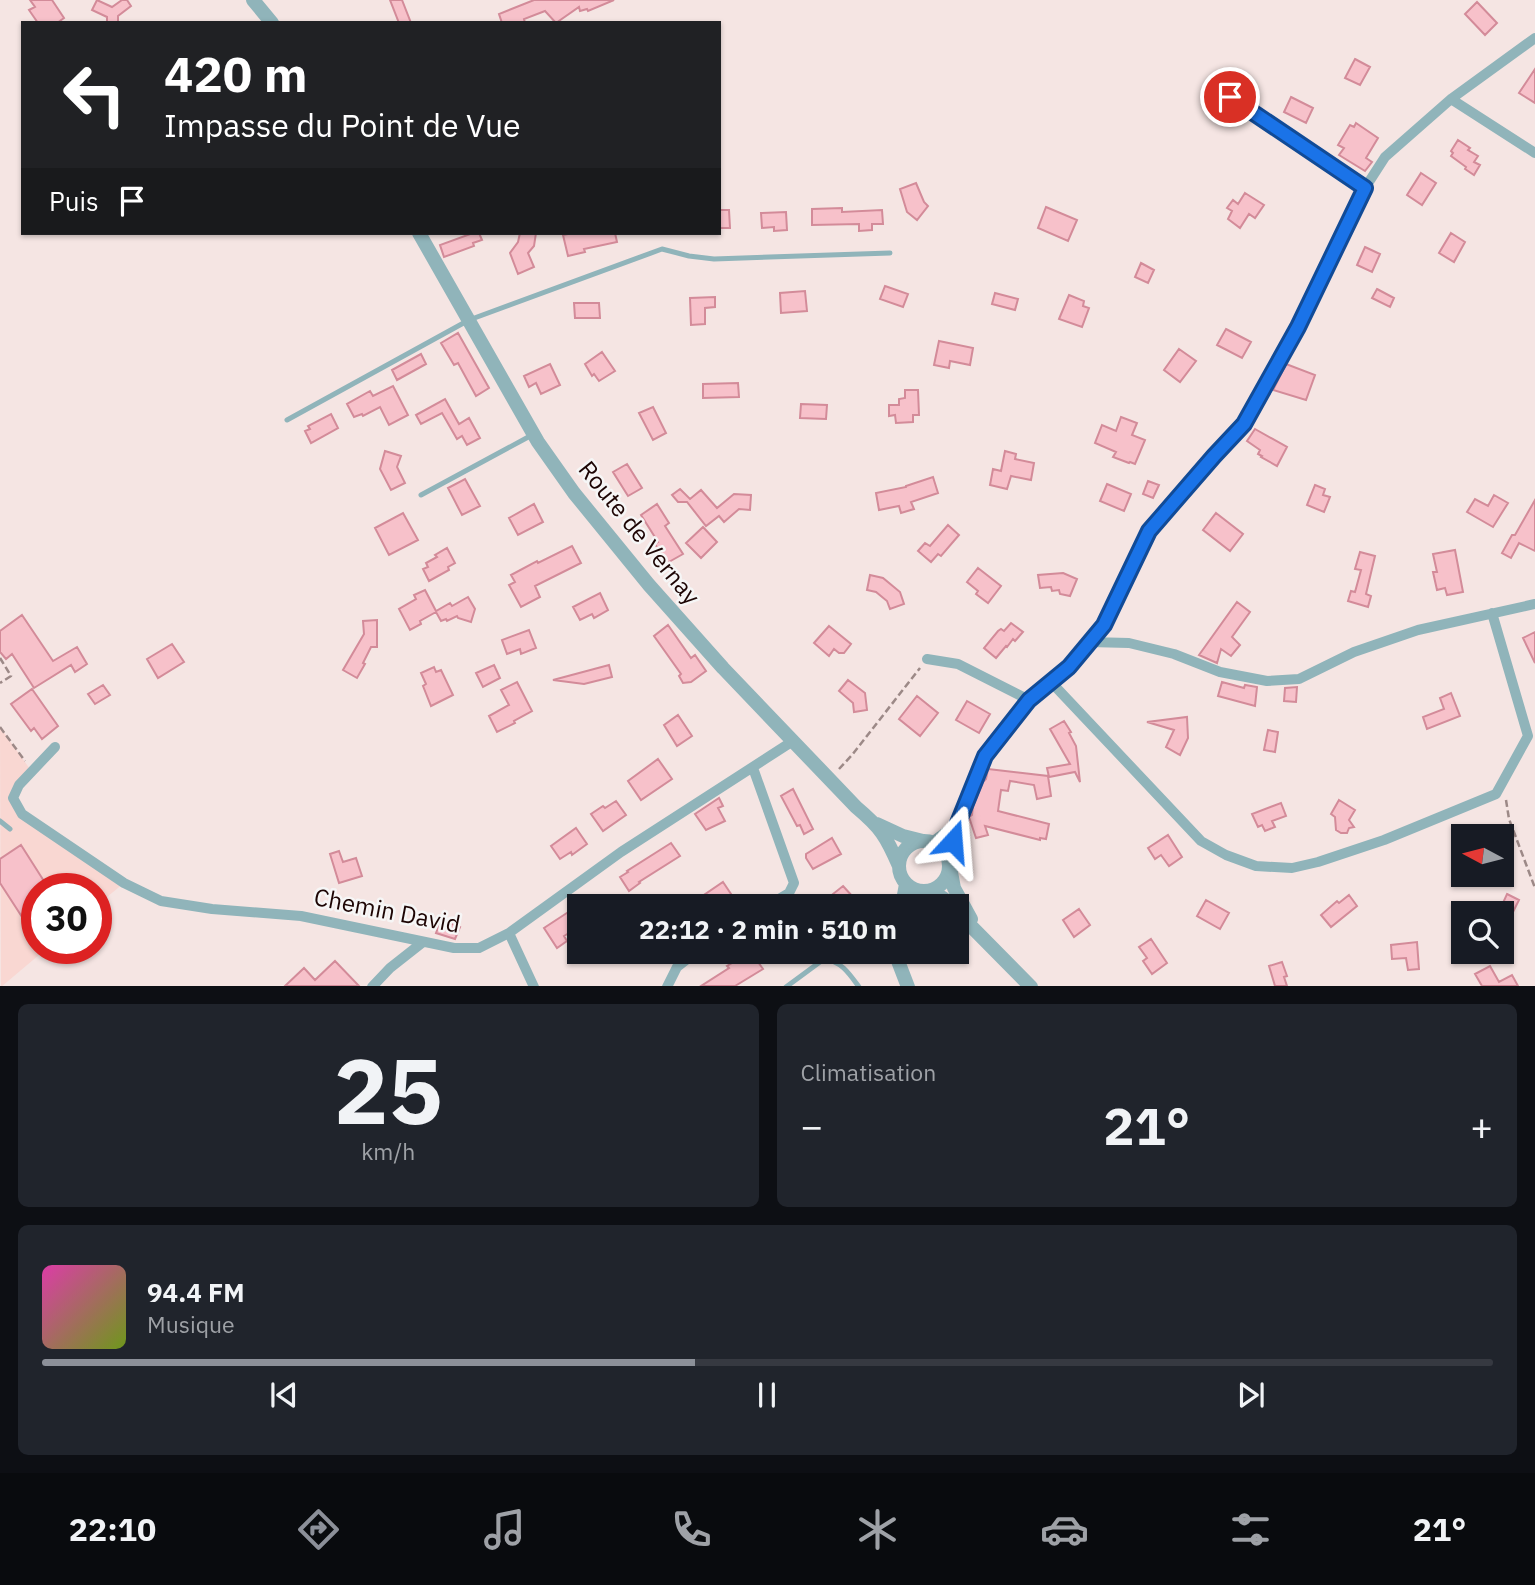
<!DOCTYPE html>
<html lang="fr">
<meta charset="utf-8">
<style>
body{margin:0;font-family:"IBM Plex Sans",sans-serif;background:#20242c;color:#f1f3f6;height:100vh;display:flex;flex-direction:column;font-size:26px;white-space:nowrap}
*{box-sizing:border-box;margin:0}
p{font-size:23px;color:#9ea1a6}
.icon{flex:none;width:38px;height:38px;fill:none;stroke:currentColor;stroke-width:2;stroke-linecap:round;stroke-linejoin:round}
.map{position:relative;height:986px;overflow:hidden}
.sheet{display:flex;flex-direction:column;gap:18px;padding:18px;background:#0d0f14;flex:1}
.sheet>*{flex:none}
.guide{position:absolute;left:21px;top:21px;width:700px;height:214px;border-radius:0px;box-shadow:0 2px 5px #0004;background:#202124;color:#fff;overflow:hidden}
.needle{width:46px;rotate:277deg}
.buttons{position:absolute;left:1451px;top:824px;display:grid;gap:14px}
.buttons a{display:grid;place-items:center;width:63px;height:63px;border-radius:0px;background:#171b24;box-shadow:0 2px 5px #0004;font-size:35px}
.speed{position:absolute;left:21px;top:873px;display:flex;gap:14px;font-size:35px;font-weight:700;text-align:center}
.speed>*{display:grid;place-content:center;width:91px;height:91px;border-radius:50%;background:#171b24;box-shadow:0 2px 5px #0004;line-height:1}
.speed .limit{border:10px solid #d22;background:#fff;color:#111}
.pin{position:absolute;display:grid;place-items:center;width:60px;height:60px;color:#fff;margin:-30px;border:4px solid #fff;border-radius:50%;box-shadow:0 2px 7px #0007}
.me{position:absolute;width:77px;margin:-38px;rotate:19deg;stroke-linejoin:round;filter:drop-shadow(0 0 5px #0008)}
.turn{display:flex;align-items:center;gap:24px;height:147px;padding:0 28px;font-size:32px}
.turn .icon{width:91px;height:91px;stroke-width:2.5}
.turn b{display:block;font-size:49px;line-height:60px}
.then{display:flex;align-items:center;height:66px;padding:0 28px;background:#0003;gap:14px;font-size:26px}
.big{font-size:52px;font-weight:700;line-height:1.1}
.sheet .tile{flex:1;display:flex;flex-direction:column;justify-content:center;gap:10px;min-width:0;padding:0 24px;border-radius:10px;background:#20242c}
.sheet .dial{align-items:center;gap:0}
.dial b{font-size:91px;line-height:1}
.song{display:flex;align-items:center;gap:21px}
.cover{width:84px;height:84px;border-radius:10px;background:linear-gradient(135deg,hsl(320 70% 55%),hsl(80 70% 35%))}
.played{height:7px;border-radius:4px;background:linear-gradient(90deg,#8c9099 45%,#363941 45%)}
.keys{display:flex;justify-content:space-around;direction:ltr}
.heat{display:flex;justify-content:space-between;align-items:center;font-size:38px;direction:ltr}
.sheet .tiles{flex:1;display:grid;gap:18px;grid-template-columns:1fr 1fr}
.tile:last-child{grid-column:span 2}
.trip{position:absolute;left:567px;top:894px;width:402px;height:70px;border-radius:0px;background:#171b24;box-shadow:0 2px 5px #0004;font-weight:700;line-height:70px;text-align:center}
.tab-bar{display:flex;height:112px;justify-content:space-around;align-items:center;background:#090b0e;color:#9ea1a6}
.tab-bar .icon{width:49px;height:49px}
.tab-bar .on{color:#8c9099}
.tab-bar b{font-size:32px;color:#f1f3f6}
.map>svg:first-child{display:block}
.built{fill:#f9d7d2}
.building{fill:#f7c1ca;stroke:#d38b99;stroke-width:2}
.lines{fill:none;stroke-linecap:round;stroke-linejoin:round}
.path{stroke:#9c8987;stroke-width:2.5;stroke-dasharray:7 3.5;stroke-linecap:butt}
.service{stroke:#90b4ba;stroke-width:5}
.minor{stroke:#90b4ba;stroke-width:10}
.tertiary{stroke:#90b4ba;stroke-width:14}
.route-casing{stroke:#114b97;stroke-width:18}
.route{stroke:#1a73e8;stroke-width:12}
.labels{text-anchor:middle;stroke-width:5;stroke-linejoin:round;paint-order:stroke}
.street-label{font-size:24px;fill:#1d0504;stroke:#f6f6f6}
</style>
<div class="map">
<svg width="1535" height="987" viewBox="0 0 1535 987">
<rect width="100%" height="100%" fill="#f5e5e3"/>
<path class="built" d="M0,727L32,772L13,798L22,814L124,883L96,906V889H37V948L46,949L1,987Z"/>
<path class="building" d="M30,0H52L64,18L57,23H38L29,10L35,7Z
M97,0L112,7L122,0H127L131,6L118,16V23H107V17L92,10Z
M390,0H402L411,23H399Z
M534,0H614L588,11L587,9L580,11L579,7L556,23L545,11L524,19L525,23H502L499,14Z
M1477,2L1497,23L1485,35L1465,14Z
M1355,59L1370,67L1360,85L1345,78Z
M1535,69V103L1519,93Z
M1291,97L1313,108L1306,123L1284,112Z
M1356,123L1378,138L1366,158L1372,162L1365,171L1339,155L1344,148L1338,145L1350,125L1354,127Z
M1458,140L1470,148L1468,150L1478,156L1474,162L1480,165L1474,175L1465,169L1466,167L1451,156L1453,153L1451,151Z
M1421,173L1436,183L1422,205L1407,195Z
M916,183L924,202L928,206L917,220L907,212L900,189Z
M1245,193L1264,205L1255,218L1249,214L1240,228L1228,219L1232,211L1227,208L1233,200L1238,204Z
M1046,207L1077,220L1068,241L1038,228Z
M842,208V212L882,210L883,224H872V230L859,231V224L812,225V209Z
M719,210H729L730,228H719Z
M786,212L787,230L774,231V227L762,228L761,213Z
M473,233H479L482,240L473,243L474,246L444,257L440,245Z
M520,233H536L534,246L528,253L534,267L518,274L510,253L518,242Z
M573,233H615L617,242L584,249L585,252L568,256L563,235Z
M1451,233L1465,242L1454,262L1439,253Z
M1365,247L1380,254L1372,272L1357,265Z
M1141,263L1154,270L1148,283L1135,277Z
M885,286L908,294L903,307L880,299Z
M1377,289L1394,298L1390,307L1372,298Z
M805,291L807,311L781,313L780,293Z
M995,293L1018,299L1015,310L992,304Z
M1069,295L1084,301L1083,306L1089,308L1082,327L1059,319Z
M715,297V307L705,308V324L691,325L690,298Z
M574,303H599L600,318H575Z
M1226,329L1251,342L1242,358L1217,345Z
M458,333L489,388L476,396L458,363L454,365L441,343Z
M939,341L973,348L970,365L950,361L949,368L934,365Z
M1179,349L1196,361L1180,382L1164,370Z
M602,352L615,371L599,381L594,374L592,376L585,364Z
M421,354L426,364L397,380L392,370Z
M550,364L560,385L541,394L536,383L529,387L524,376Z
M1286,364L1315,375L1306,400L1273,390Z
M738,383L739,397L703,398V384Z
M393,386L408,415L389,425L380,407L363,416L362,414L354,417L347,404L370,391L373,396Z
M905,390H918L919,415H913V422L896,423L895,415L889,416V405H899V399L905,398Z
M445,399L459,424L469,418L480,438L467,445L462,436L457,439L442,413L421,424L416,415Z
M801,404L827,405L826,419L800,418Z
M653,407L666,433L653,440L639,413Z
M331,414L338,428L311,443L305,431L310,429L308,426Z
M1121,417L1137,423L1132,435L1145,440L1135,464L1130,462L1129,463L1113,457L1116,452L1095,443L1102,425L1116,431Z
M1255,429L1287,447L1277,466L1261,457L1262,456L1258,454L1260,450L1247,441Z
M385,451L401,456L397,467L405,483L391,490L380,469Z
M1005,451L1016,454L1015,459L1034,463L1031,480L1011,476L1007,489L990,485L993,469L1001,471Z
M627,464L642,488L628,496L613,472Z
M933,477L938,493L911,502L914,509L901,513L899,506L879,510L876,493L906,487V486Z
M465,479L480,506L462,515L448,488Z
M1148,481L1159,485L1153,498L1143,494Z
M1107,484L1131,494L1124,511L1100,501Z
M1315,485L1325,489L1323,495L1330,497L1324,512L1307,505Z
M680,489L690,499L701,490L717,508L734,494L751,495L750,510L739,509L724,522L719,516L706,526L687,502H678L672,495Z
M1494,495L1508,503L1493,527L1467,512L1475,499L1488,506Z
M1535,500V551L1519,543L1511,558L1502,553L1512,535H1515Z
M534,504L543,522L518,535L509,518Z
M657,504L669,523L665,526L683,554L667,563L655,544L658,542L641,515Z
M403,513L418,540L389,555L375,528Z
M1216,513L1243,534L1230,551L1203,530Z
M948,525L959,535L941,556L938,554L931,562L918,551L925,543L930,546Z
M703,527L717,542L701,558L686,543Z
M572,546L581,563L535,586L540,597L521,607L509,585L515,582L511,575L537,561L538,563Z
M447,548L455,563L448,567L449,570L429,581L423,569L428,567L426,563L437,557L435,555Z
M1455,550L1463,592L1447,595L1445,588L1437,590L1433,572H1437L1433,554Z
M1360,552L1375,556L1366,594L1371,596L1368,607L1348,601L1351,591L1355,592L1361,570L1355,569Z
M978,568L1001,586L988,603L976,594L978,591L967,582Z
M1063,573L1077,579L1070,596L1060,594L1059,590L1052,591L1051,587L1040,588L1038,575Z
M870,575L883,578L900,592L904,604L890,609L887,601L876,592L867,590Z
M425,590L436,611L450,603L452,606L468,597L475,609L471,622L458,618L457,616L447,621L446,619L441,621L436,612L420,621L421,624L410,630L399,609L416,599L414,595Z
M600,593L608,610L594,618L592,614L580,620L573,607Z
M1237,602L1250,612L1232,637L1240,645L1231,656L1221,649L1217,663L1199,655Z
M22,615L53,661L77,647L87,664L75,672L71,665L34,688L12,654L6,659L0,652V631Z
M377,620V647H371L363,663L365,664L357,678L343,670L364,634L363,621Z
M1011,623L1023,632L1015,641L1013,639L1007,647L1006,646L996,658L984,648L998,631L1001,629L1004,631Z
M668,625L691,658L695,655L706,671L691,682L683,683L679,676L681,674L654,636Z
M829,626L851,644L844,653H839L834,649L829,656L814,643Z
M529,630L536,648L521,654L520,649L507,654L502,640Z
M1535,632V663L1523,638Z
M172,644L184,662L158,678L147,659Z
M494,665L500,678L483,687L476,673Z
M609,665L612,677L584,684L553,680Z
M434,667L436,672L441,670L453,695L431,706L423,686L426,684L421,673Z
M848,680L865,693L867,710L854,712L853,703L839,691Z
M517,682L532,711L514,721L515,723L497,732L489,716L509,705L501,690Z
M1222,682L1244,688L1245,685L1257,687L1255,706L1218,696Z
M103,685L110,695L95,704L88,694Z
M1297,687L1296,702L1284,701L1285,688Z
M32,689L58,726L42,739L34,728L31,731L11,704Z
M1451,693L1460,716L1427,729L1423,717L1444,709L1440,698Z
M917,696L938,713L920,736L899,719Z
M967,701L990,714L979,733L956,720Z
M678,715L692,736L677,746L664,725Z
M1187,717L1188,738L1180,755L1166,747L1174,730L1147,722Z
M1064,721L1071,732L1069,733L1076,746L1080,782L1075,772L1049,777L1047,768L1070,764L1050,729Z
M1268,730L1278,732L1275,752L1264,750Z
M658,759L672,779L641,800L628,781Z
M988,769L1048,776L1051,796L1037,799L1034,785L1010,781L1008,791L1001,790L998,811L1049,824L1046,839L1040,838V840L985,826L988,835L976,838L969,817L972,815L973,806L983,782L986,779Z
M793,789L813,829L804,834L800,825L797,826L781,796Z
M719,798L723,806L718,808L725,821L706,830L695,814Z
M1339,800L1355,810L1349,820L1354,827L1349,828L1347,833H1341L1336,830L1335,817L1331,814Z
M616,801L626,815L603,831L591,814L603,806L605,808Z
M1281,803L1286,816L1272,821L1275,827L1265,831L1262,825L1258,827L1252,814Z
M576,828L587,844L572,855L571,852L560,859L551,846Z
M1168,835L1182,857L1169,866L1161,855L1155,859L1148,848Z
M832,838L841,854L813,869L806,858V854Z
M671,843L680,856L639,882L640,883L629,891L620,877L628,872L627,871Z
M21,845L49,889H37V940L0,883V859Z
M339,851L343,862L356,858L362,876L339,883L330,854Z
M723,882L733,897L719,906H703L698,899Z
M843,886L853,897L842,906H818Z
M1507,894L1519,900L1512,914L1502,918V914H1498Z
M1349,895L1357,906L1331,927L1321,915L1337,901L1339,903Z
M1206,900L1229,913L1220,929L1197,916Z
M579,905V927L564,936L567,941L557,948L544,928Z
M1079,909L1090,925L1074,937L1063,920Z
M441,920L460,927L455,939L436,933Z
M1151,939L1167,963L1152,974L1143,961L1147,958L1139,947Z
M1417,942L1419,969L1408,970L1406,958L1392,959L1391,945Z
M751,952L763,969L735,986H701L729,968L727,966Z
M335,961L359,986H285L304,968L315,980Z
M1282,962L1287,976L1284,977L1287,986H1275L1269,966Z
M1490,966L1499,982L1512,975L1518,986H1482L1475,974Z"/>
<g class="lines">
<path class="path" d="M0,658L11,676L0,683
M0,727L25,761
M839,769L852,755L920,668
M1506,800L1509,819L1535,888"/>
<path class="service" d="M1230,97L1365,188
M287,420L469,320L662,249L689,256L714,259L890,253
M421,495L532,435
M0,821L10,829
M786,987L824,959C841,961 849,973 859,987"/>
<path class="minor" d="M1451,99L1535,153
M1089,642L1129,643L1174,654L1220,672L1267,681L1299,679L1354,652L1418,630L1535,604
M927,659L958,664L1029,700
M1051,682L1201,841L1226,855L1256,866L1292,868L1318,862L1384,840L1496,794L1528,736L1492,613
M55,747L19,785L13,798L22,814L124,883L161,901L212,909L301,916L454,948H479L509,933L621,852L793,741
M753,768L794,883L789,893L767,906
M932,842L958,823
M948,858L958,823L985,756L1029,700L1069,667L1104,625L1149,531L1214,456L1244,424L1298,327L1365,188L1385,157L1451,99L1535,38
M509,933L534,987
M372,987L390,968L423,942
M667,987L677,967L696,952"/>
<path class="tertiary" d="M253,0L272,23
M419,233L538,442L574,493L649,585L723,668L856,807C881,828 886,836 899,866
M877,824L903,836L923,841
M899 866a25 25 0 1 1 50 0a25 25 0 1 1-50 0Z
M950,867L954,888L971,919
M931,891L943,898L952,906
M902,906L906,884
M914,906L924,892
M957,912L1031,987
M897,952L898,961L908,987"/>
</g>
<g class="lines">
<g class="route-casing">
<path id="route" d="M953,841L958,823L985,756L1029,700L1069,667L1104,625L1149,531L1214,456L1244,424L1298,327L1365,188L1230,97"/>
</g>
<use href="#route" class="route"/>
</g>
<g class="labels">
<g class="street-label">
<text transform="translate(639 533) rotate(51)" y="8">Route de Vernay</text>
<text transform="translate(387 911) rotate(11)" y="8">Chemin David</text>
</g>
</g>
</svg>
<div class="buttons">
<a><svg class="needle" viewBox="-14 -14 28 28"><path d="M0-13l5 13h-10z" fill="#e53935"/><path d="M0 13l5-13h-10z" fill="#9ea1a6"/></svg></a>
<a><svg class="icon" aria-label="search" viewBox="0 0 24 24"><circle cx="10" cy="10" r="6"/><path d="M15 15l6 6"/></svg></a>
</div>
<div class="speed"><div class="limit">30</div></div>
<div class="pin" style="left:1230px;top:97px;background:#d93025"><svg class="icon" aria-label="arrive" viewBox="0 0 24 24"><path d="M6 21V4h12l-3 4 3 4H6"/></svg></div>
<svg class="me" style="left:953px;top:841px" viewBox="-20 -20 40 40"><path d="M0-17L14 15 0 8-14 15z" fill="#1a73e8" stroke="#fff" stroke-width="4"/></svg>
<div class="trip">22:12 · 2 min · 510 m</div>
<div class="guide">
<div class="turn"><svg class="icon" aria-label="left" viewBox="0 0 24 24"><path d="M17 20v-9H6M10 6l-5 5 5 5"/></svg><div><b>420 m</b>Impasse du Point de Vue</div></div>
<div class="then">Puis<svg class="icon" aria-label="arrive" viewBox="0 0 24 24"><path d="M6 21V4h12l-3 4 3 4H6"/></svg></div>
</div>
</div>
<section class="sheet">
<div class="tiles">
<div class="tile dial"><b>25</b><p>km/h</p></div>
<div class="tile"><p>Climatisation</p>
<div class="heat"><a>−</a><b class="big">21°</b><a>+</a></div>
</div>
<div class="tile">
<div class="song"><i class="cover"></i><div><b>94.4 FM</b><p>Musique</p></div></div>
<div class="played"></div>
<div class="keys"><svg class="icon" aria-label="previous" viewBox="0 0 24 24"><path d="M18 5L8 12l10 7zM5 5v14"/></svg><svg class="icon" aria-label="pause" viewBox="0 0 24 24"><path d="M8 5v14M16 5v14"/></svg><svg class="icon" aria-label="next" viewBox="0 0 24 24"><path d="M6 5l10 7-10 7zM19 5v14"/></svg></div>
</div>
</div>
</section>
<nav class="tab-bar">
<b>22:10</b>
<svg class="icon on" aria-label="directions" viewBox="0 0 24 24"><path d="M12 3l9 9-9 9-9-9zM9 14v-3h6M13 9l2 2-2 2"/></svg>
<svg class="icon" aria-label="music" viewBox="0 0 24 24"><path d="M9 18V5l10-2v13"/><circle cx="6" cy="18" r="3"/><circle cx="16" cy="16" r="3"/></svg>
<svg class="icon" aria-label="phone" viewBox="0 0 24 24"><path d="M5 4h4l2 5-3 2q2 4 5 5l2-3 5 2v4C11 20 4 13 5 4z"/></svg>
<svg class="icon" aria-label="climate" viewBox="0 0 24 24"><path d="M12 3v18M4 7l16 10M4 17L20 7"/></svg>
<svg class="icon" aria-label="car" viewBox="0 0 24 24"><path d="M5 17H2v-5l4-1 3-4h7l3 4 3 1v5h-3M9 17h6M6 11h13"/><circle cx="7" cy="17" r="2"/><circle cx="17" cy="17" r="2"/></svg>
<svg class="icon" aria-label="filters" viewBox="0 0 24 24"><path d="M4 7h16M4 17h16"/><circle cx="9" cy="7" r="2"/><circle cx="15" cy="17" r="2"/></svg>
<b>21°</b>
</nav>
